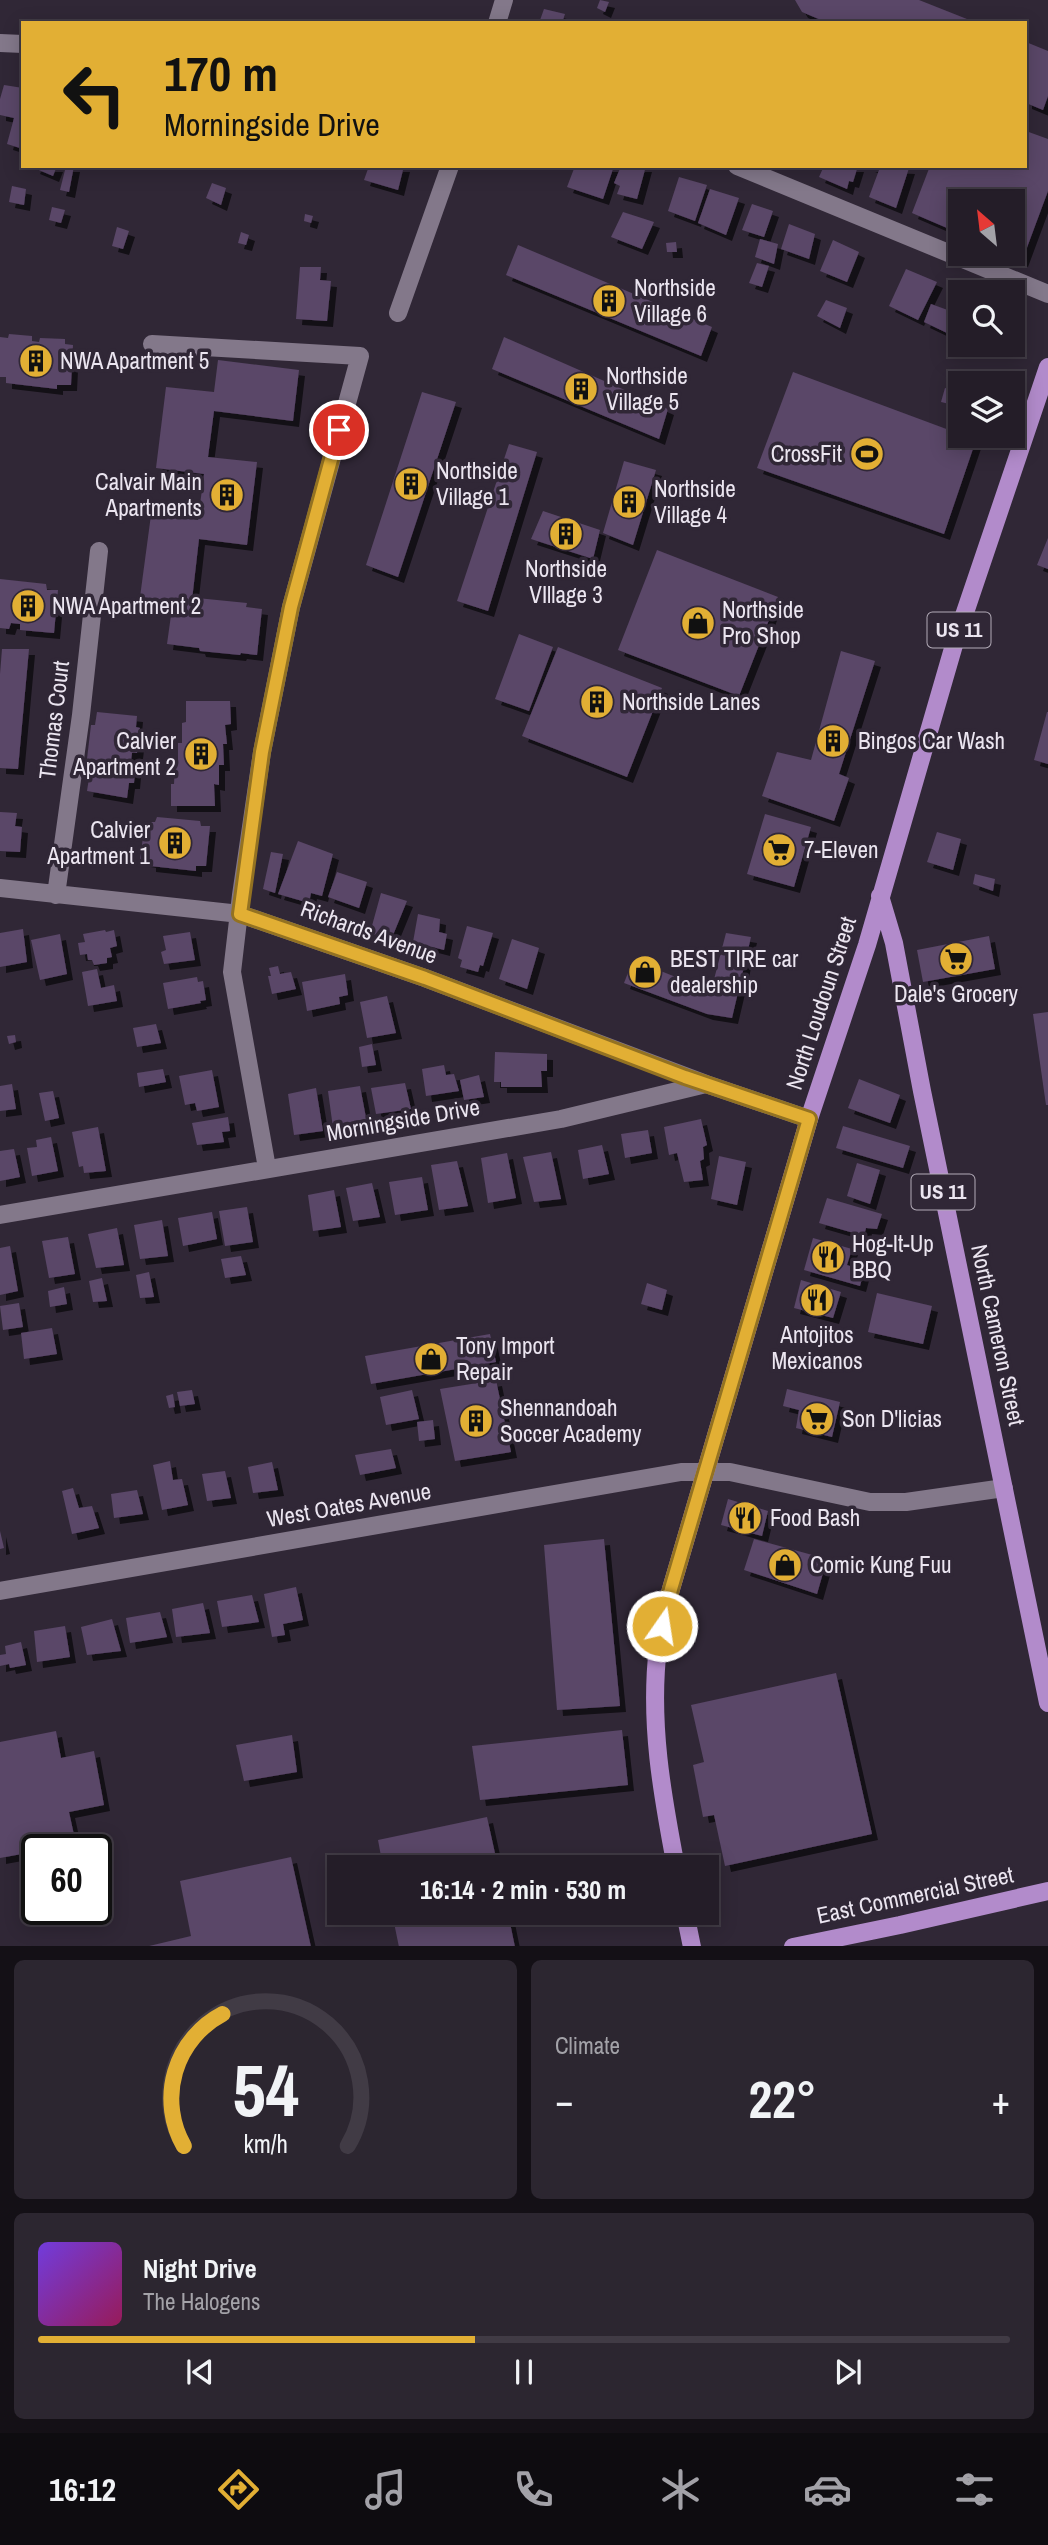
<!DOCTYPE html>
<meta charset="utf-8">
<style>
body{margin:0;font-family:"Archivo Narrow",sans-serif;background:#2c2630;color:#f1f3f6;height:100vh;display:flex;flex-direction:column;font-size:26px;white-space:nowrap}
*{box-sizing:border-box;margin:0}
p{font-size:23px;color:#a3a2a8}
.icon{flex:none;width:38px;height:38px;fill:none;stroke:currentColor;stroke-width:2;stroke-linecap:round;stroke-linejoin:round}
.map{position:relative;height:1946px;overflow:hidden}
.drawer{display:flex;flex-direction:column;gap:14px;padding:14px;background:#141016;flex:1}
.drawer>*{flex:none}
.top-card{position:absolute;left:21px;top:21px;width:1006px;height:147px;border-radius:0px;box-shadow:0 4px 18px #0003,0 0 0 2px #413b45;background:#e2af34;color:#111;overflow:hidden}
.needle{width:46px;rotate:332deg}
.controls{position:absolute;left:948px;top:189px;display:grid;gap:14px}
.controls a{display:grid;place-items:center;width:77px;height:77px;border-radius:0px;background:#241d28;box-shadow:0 4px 18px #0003,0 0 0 2px #413b45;font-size:35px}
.speed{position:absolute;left:21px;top:1834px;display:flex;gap:14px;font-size:35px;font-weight:700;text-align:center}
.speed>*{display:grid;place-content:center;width:91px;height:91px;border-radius:50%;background:#241d28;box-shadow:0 4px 18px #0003,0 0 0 2px #413b45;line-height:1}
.speed .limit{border:4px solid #111;border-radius:10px;background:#fff;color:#111}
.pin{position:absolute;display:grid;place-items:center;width:60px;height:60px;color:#fff;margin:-30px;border:4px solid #fff;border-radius:50%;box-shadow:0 2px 7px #0007}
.me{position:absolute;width:77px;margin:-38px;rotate:13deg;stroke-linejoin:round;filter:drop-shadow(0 0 5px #0008)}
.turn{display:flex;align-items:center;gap:24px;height:147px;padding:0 28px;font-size:32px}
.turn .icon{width:91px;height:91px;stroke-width:2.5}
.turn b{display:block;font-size:49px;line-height:60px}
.big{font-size:52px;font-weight:700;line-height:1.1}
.drawer .card{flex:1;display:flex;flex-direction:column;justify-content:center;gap:10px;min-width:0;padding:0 24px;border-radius:10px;background:#2c2630}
.drawer .dial{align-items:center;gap:0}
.dial svg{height:182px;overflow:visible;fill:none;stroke:#413b45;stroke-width:7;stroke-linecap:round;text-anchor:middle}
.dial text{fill:#f1f3f6;stroke:none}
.song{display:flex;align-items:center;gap:21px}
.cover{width:84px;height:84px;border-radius:10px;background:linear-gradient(135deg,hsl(260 70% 55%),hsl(330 70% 35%))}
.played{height:7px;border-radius:4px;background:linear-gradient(90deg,#e2af34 45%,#413b45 45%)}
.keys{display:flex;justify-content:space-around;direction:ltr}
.heat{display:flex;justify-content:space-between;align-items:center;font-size:38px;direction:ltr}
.drawer .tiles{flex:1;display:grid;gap:14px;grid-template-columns:1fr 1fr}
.card:last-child{grid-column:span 2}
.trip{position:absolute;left:327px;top:1855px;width:392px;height:70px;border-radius:0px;background:#241d28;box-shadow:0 4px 18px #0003,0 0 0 2px #413b45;font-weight:700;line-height:70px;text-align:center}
.menu{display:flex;height:112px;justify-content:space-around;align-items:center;background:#0e0c10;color:#a3a2a8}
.menu .icon{width:49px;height:49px}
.menu .current{color:#e2af34}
.menu b{font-size:32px;color:#f1f3f6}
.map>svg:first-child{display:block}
.building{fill:#5a4668;filter:url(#shadow)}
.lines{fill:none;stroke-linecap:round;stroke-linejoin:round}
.minor{stroke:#83788a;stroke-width:18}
.major{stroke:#b28bcb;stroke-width:18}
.route-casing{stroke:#937222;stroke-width:18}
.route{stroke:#e2af34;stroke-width:12}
.labels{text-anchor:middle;stroke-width:7;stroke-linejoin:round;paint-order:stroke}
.shield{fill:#302736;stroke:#b3acb8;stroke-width:2}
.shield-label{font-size:21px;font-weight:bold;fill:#ebe5f0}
.poi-label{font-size:23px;fill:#ebe5f0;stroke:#302736;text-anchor:start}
.street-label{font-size:23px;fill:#ebe5f0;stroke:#302736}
</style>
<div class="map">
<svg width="1048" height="1947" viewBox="0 0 1048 1947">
<defs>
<filter id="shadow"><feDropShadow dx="6" dy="6" stdDeviation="0" flood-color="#0009"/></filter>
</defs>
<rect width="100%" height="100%" fill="#302736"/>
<path class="building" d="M600,0L609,2L605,12L597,8Z
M795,0H919L977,23H828L802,12Z
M544,9L565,14L562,23H539Z
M1026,42L1048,51V96L1043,110L1026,103Z
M4,85L23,88V149L7,144L14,118L0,115V99Z
M1026,131L1048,139V191L1022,261L1006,254H1013V201H961V234L912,213L930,166H1026Z
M35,166H57L53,176L34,168Z
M66,166H74L69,192L60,190Z
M369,166H404L398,190L364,180Z
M575,166H614L603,199L567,187Z
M621,166H646L637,199L617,194L620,186L614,183Z
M824,166H858L853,182L849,181L847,189L819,177Z
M869,166L909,168L896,208L869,197L879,170Z
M679,177L707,185L695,221L668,211Z
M212,183L226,188L221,205L206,198Z
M12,186L26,189L24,205L9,202Z
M710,189L739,198L726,235L698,223Z
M752,204L773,211L764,237L742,230Z
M52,207L65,210L61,223L49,220Z
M623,212L654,222L642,249L611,237Z
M305,214L313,216L311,223L304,221Z
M789,224L815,234L809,259L781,249Z
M117,227L129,231L123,249L112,246Z
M241,232L249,235L246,245L238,243Z
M760,239L778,244L774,264L755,257Z
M833,240L859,252L847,282L820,271Z
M676,242L677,252H667L666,243Z
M518,245L712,327L701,356L506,275Z
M757,263L769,266L762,287L749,283Z
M300,267H321L320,280L331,281L327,321L296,319Z
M906,269L937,282L918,320L889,306Z
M826,300L847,308L840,328L817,316Z
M931,304L956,313L947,333L924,322Z
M9,334L32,336V341L39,342L40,338L65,339V344L73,345L71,385H57V389L6,383V377H0V337L8,338Z
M504,337L668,409L659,439L492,369Z
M979,345H997L995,350Z
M218,360L299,370L293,421L214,411L208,457L257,462L247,545L199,539L192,600L197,601V598L247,603L246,607L262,609L257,655L241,653L240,655L200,651L199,648L167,644L173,601L140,597L151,515L198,520L204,474L156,468L166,387L214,392Z
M793,372L976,440L944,534L757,468Z
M945,388L961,392L958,406L941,402Z
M422,392L456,402L398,577L366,565Z
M509,444L537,452L488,611L457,601Z
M624,461L656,470L633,545L603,533Z
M543,511L600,530L593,559L531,539Z
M1048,538V569L1037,565Z
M657,550L778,597L739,696L618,650Z
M0,579L46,584L47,590H58L54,633L20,630V624L11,623L9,629L0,628Z
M519,634L553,647L529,711L495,699Z
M558,647L662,688L627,777L522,736Z
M2,649H29L18,769L0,768V674Z
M841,651L875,661L839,774L849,778L834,821L762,796L777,752L811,760Z
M186,701H230L231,724L225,725L227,744H223L224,765H219V785L214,784L215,806H171V784H174L175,764L178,763V743H182V723L186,722Z
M97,712L137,716L136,727L140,728L137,753H132L131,761H136L134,783H129L127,798L87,791L89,778L85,776L91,725H95Z
M1047,712H1048V764L1034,760Z
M0,812L17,813L15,826L22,827L20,852L0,851Z
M765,814L811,827L794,887L747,874Z
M157,817L200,821L201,826H210L206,866H196V871L150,866V862L140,860L145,822H155Z
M937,832L961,839L953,870L927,862Z
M298,841L333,854L322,896L311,893L309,903L278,894Z
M271,852L283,854L275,893L263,889Z
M337,872L367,882L359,908L328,897Z
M975,874L995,879L993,891L973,884Z
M381,893L407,901L391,940L370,933Z
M418,914L440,919L439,932L447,934L444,950L413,942Z
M467,926L493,933L483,966L480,965L478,972L460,967L462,960L458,958Z
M23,929L27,962L0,967V933Z
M105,930L106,932L114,930L117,946L110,948L112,957L107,958V963L94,965L92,960H88L87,954L80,955L78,943L85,942L83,934Z
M190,932L195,960L164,964L161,952L166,950L163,936Z
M726,933L751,937L732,1018L707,1014L624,983L633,960L711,991Z
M60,934L67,974L40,980L31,940Z
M989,936L995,969L923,982L917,950Z
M512,939L539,948L527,989L499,979Z
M278,966L280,974L291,972L296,989L272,994L268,976H271L269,968Z
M97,969L101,988L114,985L117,1001L88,1006L82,972Z
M345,974L348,995L339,997L340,1004L307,1011L302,982Z
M197,977L198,982L203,981L206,1000L200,1001L201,1003L168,1009L163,983Z
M387,996L396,1033L367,1038L360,1002Z
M1048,1012V1105H1046L1033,1014Z
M156,1024L161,1043L137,1047L133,1028Z
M15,1035L16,1042L9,1044L7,1036Z
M372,1044L376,1065L362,1067L359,1047Z
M495,1052L547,1054V1071H541L542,1087H501V1082H494Z
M444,1065L446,1075L454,1074L459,1091L426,1096L422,1069Z
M163,1069L166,1082L139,1087L137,1073Z
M212,1070L219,1107L197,1111L195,1103L185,1105L179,1076Z
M479,1075L484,1097L464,1100L460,1080Z
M859,1079L900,1095L890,1123L848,1108Z
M405,1083L411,1109L376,1114L371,1088Z
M12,1084L16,1109L0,1111V1086Z
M360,1086L367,1123L333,1128L328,1091Z
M316,1088L323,1131L294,1135L288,1094Z
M53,1091L59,1118L45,1121L39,1093Z
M228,1117L230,1131L222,1132L224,1142L197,1145L192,1123Z
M701,1119L707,1145L703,1147L704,1159L700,1161L703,1180L684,1182L677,1153L669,1155L664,1127Z
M843,1126L910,1146L903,1168L836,1148Z
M98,1127L106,1171L84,1173L83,1166L79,1167L72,1132Z
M648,1130L652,1153L625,1158L621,1134Z
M51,1137L58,1171L32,1176L27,1148L37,1147L36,1140Z
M602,1145L609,1174L583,1179L578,1150Z
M14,1149L20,1177L0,1181V1151Z
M551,1152L561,1199L534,1202L523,1157Z
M507,1153L516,1198L488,1203L481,1158Z
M719,1156L746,1162L737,1205L711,1199Z
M457,1161L468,1206L439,1210L431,1165Z
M857,1163L880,1170L870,1204L847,1196Z
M422,1177L428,1210L395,1215L389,1182Z
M372,1183L380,1217L353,1221L346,1188Z
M334,1190L341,1227L313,1231L308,1195Z
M827,1198L882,1214L877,1229L866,1228L864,1236L819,1223Z
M247,1207L253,1242L225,1246L219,1211Z
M212,1212L217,1239L183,1246L178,1218Z
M162,1220L168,1256L140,1259L134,1225Z
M117,1228L124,1265L96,1268L88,1234Z
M68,1237L75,1274L49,1278L42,1241Z
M813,1238L852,1249L847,1265L864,1271L860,1286L804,1270Z
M10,1246L18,1291L0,1295V1248Z
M241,1256L246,1275L225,1278L221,1259Z
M149,1272L154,1297L140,1298L136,1275Z
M102,1278L107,1301L93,1302L89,1281Z
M801,1280L841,1292L833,1318L794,1308Z
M647,1283L667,1290L662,1310L641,1304Z
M64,1287L67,1304L50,1307L48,1291Z
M877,1293L932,1306L923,1344L868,1332Z
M19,1303L23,1327L3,1330L0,1306Z
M52,1328L57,1354L24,1359L21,1333Z
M490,1334L496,1362L371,1384L365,1356Z
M496,1380L511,1452L455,1461L440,1389Z
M787,1389L840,1402L832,1437L796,1428L799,1410L783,1406Z
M192,1390L195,1404L180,1406L177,1392Z
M412,1390L419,1419L386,1425L380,1397Z
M173,1394L175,1407L169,1408L166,1396Z
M433,1420L435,1439L419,1441L417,1422Z
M391,1449L396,1468L360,1475L355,1455Z
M170,1461L173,1480L182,1479L188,1505L162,1510L153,1465Z
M272,1462L278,1490L253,1493L248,1467Z
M225,1471L231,1498L207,1501L202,1474Z
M73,1488L79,1508L92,1506L99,1528L72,1534L62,1491Z
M137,1490L143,1514L114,1518L111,1494Z
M728,1499L768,1511L762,1536L721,1525Z
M0,1531L4,1548L0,1549Z
M604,1539L620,1706L557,1710L544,1545Z
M754,1539L827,1559L817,1594L744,1570Z
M296,1587L303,1620L283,1624L285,1635L272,1637L264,1594Z
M252,1595L259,1622L222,1627L217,1601Z
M203,1603L210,1633L176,1637L172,1609Z
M160,1612L167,1637L130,1643L126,1618Z
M112,1619L121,1651L87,1655L81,1627Z
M65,1626L70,1657L37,1662L34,1631Z
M21,1642L26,1665L10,1668L9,1664L0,1666V1655L6,1654L5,1646Z
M836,1673L872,1834L725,1866L714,1815L703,1817L693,1765L704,1762L691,1705Z
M622,1730L628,1785L480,1800L472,1746Z
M56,1731L61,1758L94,1751L104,1805L69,1812L76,1844L0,1858V1742Z
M292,1735L297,1772L244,1781L236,1745Z
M487,1817L498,1867H383L378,1840Z
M612,1854L615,1867H582L581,1860Z
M291,1857L311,1947H145L191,1936L180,1881Z
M392,1913H508L515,1947H399Z"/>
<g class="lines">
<path class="minor" d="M497,23L504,0
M0,43L23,44
M737,166L1048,294
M398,313L450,166
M152,344L360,356L291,607L262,752L241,895L232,972L267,1168
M0,888L240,914L425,978L706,1084
M56,895L81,715L99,551
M0,1215L561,1119L706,1084L809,1119
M0,1591L681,1472H730L870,1502H906L1004,1488"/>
<path class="major" d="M880,896L894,943L922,1091L1048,1703
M676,1867C662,1794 649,1722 658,1647C660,1628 666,1608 671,1589L809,1119L867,945L954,645L1048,367
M685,1913L692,1947
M793,1947L900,1925L1048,1891"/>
</g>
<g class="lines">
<g class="route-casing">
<path id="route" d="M339,430L291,607L262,752L240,914L425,978L685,1077L809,1119L671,1589L662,1626"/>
</g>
<use href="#route" class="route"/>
</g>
<defs>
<g id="building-disc" transform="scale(1.75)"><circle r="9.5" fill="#e2af34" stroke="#302736"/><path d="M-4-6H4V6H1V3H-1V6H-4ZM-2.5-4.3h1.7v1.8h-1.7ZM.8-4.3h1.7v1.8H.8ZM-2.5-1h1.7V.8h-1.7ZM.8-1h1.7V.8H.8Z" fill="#111"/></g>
<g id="stadium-disc" transform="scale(1.75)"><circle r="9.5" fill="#e2af34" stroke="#302736"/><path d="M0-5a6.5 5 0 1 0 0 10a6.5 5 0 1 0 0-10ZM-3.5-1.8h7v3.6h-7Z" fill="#111"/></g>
<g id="shop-disc" transform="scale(1.75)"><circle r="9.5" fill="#e2af34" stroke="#302736"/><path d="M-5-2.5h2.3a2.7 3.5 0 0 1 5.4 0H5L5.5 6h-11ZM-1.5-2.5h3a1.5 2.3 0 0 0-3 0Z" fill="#111"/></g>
<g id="supermarket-disc" transform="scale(1.75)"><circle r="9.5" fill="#e2af34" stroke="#302736"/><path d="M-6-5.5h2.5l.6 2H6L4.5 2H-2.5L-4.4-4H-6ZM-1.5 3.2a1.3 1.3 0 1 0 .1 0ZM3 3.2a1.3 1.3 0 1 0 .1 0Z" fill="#111"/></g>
<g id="restaurant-disc" transform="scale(1.75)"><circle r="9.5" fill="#e2af34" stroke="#302736"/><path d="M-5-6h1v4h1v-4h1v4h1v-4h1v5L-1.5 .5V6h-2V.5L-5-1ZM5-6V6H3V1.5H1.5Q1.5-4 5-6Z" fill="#111"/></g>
</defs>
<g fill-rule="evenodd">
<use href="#building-disc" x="609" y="301"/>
<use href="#building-disc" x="36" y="361"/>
<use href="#building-disc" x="581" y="389"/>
<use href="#stadium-disc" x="867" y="454"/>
<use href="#building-disc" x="411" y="484"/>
<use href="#building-disc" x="227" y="495"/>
<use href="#building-disc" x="629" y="502"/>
<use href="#building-disc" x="566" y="534"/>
<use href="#building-disc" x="28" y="606"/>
<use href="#shop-disc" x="698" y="623"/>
<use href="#building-disc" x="597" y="702"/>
<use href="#building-disc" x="833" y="741"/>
<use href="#building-disc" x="201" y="754"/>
<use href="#building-disc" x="175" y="843"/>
<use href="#supermarket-disc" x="779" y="850"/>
<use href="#supermarket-disc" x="956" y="959"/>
<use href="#shop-disc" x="645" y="972"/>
<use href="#restaurant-disc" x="828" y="1257"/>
<use href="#restaurant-disc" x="817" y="1300"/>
<use href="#shop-disc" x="431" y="1359"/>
<use href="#supermarket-disc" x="817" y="1419"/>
<use href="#building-disc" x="476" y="1421"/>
<use href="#restaurant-disc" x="745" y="1518"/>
<use href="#shop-disc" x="785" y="1565"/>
</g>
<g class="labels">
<g class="shield">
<rect x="927.5" y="612.5" width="63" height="35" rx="5"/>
<rect x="911.5" y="1174.5" width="63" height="35" rx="5"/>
</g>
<g class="shield-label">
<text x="959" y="637">US 11</text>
<text x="943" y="1199">US 11</text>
</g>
<g class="poi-label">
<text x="634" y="296">Northside<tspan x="634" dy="26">Village 6</tspan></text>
<text x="60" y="369">NWA Apartment 5</text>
<text x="606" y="384">Northside<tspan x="606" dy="26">Village 5</tspan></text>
<text x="842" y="462" text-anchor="end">CrossFit</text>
<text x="436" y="479">Northside<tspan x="436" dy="26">Village 1</tspan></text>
<text x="202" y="490" text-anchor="end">Calvair Main<tspan x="202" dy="26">Apartments</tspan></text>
<text x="654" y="497">Northside<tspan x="654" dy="26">Village 4</tspan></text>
<text x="566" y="577" text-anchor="middle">Northside<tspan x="566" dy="26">VIllage 3</tspan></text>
<text x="52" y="614">NWA Apartment 2</text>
<text x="722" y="618">Northside<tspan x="722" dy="26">Pro Shop</tspan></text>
<text x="622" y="710">Northside Lanes</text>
<text x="176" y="749" text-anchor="end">Calvier<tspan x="176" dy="26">Apartment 2</tspan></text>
<text x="858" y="749">Bingos Car Wash</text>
<text x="150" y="838" text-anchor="end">Calvier<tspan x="150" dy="26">Apartment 1</tspan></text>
<text x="804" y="858">7-Eleven</text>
<text x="670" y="967">BEST TIRE car<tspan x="670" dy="26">dealership</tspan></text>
<text x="956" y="1002" text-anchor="middle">Dale's Grocery</text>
<text x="852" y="1252">Hog-It-Up<tspan x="852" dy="26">BBQ</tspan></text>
<text x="817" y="1343" text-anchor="middle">Antojitos<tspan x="817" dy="26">Mexicanos</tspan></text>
<text x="456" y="1354">Tony Import<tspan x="456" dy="26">Repair</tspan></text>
<text x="500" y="1416">Shennandoah<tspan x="500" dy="26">Soccer Academy</tspan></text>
<text x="842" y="1427">Son D'licias</text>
<text x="770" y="1526">Food Bash</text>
<text x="810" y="1573">Comic Kung Fuu</text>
</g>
<g class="street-label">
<text transform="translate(54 720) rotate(-83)" y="8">Thomas Court</text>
<text transform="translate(369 932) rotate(20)" y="8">Richards Avenue</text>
<text transform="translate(821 1003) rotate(-72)" y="8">North Loudoun Street</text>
<text transform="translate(403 1120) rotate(-10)" y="8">Morningside Drive</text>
<text transform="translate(998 1335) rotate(78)" y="8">North Cameron Street</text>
<text transform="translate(349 1505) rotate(-10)" y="8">West Oates Avenue</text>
<text transform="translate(915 1895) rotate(-12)" y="8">East Commercial Street</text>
</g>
</g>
</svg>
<div class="controls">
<a><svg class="needle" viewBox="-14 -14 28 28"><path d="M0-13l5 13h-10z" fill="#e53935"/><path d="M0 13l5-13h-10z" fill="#a3a2a8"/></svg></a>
<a><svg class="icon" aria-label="search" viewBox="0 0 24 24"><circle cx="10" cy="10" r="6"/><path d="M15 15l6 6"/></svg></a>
<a><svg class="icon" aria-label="layers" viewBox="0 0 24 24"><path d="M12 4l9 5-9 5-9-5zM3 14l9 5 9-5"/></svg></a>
</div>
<div class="speed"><div class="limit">60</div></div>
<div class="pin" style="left:339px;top:430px;background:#d93025"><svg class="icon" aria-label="arrive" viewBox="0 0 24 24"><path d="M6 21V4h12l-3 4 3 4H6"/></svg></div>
<svg class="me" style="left:662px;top:1626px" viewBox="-20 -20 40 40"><circle r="17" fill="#e2af34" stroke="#fff" stroke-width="3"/><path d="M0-11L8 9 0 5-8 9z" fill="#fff"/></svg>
<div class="trip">16:14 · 2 min · 530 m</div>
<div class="top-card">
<div class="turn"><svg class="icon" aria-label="left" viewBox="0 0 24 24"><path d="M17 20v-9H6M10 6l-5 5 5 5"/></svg><div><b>170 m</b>Morningside Drive</div></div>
</div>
</div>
<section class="drawer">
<div class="tiles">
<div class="card dial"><svg viewBox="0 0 100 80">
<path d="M14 69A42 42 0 1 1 86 69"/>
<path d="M14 69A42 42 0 0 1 31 11" stroke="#e2af34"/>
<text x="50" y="56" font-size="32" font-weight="700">54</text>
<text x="50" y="72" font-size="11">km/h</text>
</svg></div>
<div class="card"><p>Climate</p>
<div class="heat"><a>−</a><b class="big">22°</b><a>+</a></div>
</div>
<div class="card">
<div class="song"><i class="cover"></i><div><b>Night Drive</b><p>The Halogens</p></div></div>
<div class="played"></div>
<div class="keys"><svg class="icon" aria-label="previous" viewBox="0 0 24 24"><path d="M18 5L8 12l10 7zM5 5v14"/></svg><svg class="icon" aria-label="pause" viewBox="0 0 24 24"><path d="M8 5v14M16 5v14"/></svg><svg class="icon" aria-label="next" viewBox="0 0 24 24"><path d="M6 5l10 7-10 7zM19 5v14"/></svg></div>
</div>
</div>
</section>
<nav class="menu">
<b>16:12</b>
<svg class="icon current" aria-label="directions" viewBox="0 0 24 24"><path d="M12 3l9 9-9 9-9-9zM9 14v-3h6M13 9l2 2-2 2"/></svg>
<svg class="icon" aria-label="music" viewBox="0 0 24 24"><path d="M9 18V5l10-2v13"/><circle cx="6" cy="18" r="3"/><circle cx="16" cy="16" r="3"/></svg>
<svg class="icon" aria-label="phone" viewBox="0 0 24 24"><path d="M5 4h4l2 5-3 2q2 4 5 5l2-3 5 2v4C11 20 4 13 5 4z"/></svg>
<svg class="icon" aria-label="climate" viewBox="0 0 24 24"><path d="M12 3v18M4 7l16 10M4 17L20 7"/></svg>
<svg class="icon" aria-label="car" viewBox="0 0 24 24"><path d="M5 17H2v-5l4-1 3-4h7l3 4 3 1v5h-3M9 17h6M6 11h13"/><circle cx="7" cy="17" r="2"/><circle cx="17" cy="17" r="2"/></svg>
<svg class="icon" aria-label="filters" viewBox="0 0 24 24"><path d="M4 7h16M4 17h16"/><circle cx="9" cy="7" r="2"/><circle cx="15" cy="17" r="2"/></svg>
</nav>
